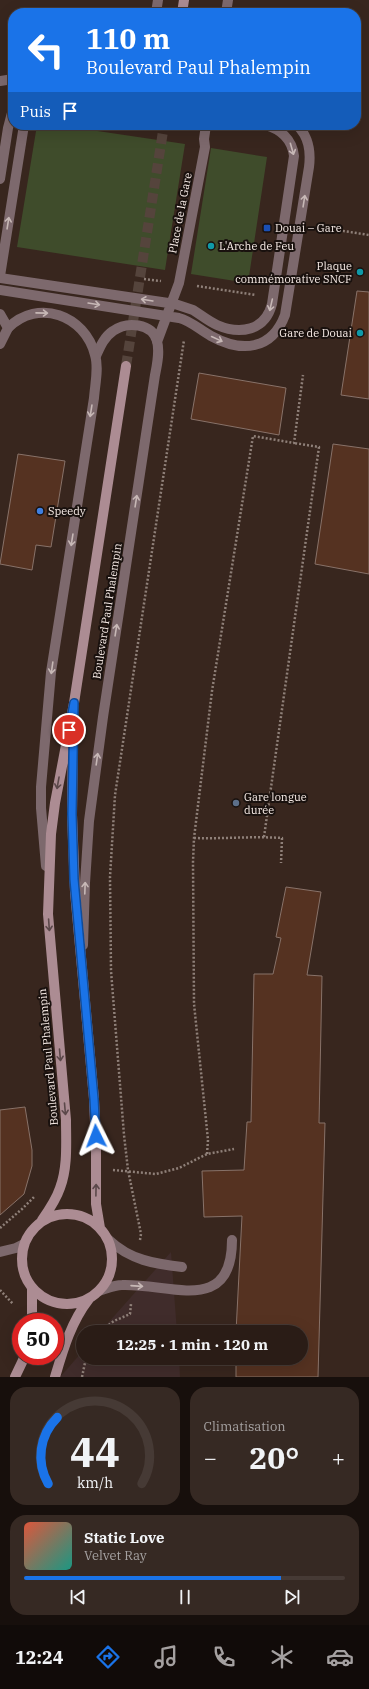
<!DOCTYPE html>
<html lang="fr">
<meta charset="utf-8">
<style>
body{margin:0;font-family:"IBM Plex Serif",serif;background:#362923;color:#f1f3f6;height:100vh;display:flex;flex-direction:column;font-size:15px;white-space:nowrap}
*{box-sizing:border-box;margin:0}
p{font-size:13px;color:#a5a1a1}
.icon{flex:none;width:22px;height:22px;fill:none;stroke:currentColor;stroke-width:2;stroke-linecap:round;stroke-linejoin:round}
.map{position:relative;height:1377px;overflow:hidden}
.sheet{display:flex;flex-direction:column;gap:10px;padding:10px;background:#170f0c;flex:1}
.sheet>*{flex:none}
.hud{position:absolute;left:8px;top:8px;width:353px;height:122px;border-radius:16px;box-shadow:0 4px 16px #0002,0 0 0 1px #463a35;background:#1a73e8;color:#fff;overflow:hidden}
.speed{position:absolute;left:12px;top:1313px;display:flex;gap:8px;font-size:20px;font-weight:700;text-align:center}
.speed>*{display:grid;place-content:center;width:52px;height:52px;border-radius:50%;background:#2a1c16;box-shadow:0 4px 16px #0002,0 0 0 1px #463a35;line-height:1}
.speed .limit{border:6px solid #d22;background:#fff;color:#111}
.pin{position:absolute;display:grid;place-items:center;width:34px;height:34px;color:#fff;margin:-17px;border:2px solid #fff;border-radius:50%;box-shadow:0 1px 4px #0007}
.me{position:absolute;width:44px;margin:-22px;rotate:357deg;stroke-linejoin:round;filter:drop-shadow(0 0 3px #0008)}
.turn{display:flex;align-items:center;gap:14px;height:84px;padding:0 12px;font-size:18px}
.turn .icon{width:52px;height:52px;stroke-width:2.5}
.turn b{display:block;font-size:28px;line-height:34px}
.then{display:flex;align-items:center;height:38px;padding:0 12px;background:#0003;gap:8px;font-size:15px}
.big{font-size:30px;font-weight:800;line-height:1.1}
.sheet .tile{flex:1;display:flex;flex-direction:column;justify-content:center;gap:6px;min-width:0;padding:0 14px;border-radius:16px;background:#362923}
.sheet .dial{align-items:center;gap:0}
.dial svg{height:104px;overflow:visible;fill:none;stroke:#463a35;stroke-width:7;stroke-linecap:round;text-anchor:middle}
.dial text{fill:#f1f3f6;stroke:none}
.song{display:flex;align-items:center;gap:12px}
.cover{width:48px;height:48px;border-radius:6px;background:linear-gradient(135deg,hsl(10 70% 55%),hsl(170 70% 35%))}
.played{height:4px;border-radius:2px;background:linear-gradient(90deg,#1a73e8 80%,#463a35 80%)}
.keys{display:flex;justify-content:space-around;direction:ltr}
.heat{display:flex;justify-content:space-between;align-items:center;font-size:22px;direction:ltr}
.sheet .tiles{flex:1;display:grid;gap:10px;grid-template-columns:1fr 1fr}
.tile:last-child{grid-column:span 2}
.trip{position:absolute;left:76px;top:1325px;width:232px;height:40px;border-radius:20px;background:#2a1c16;box-shadow:0 4px 16px #0002,0 0 0 1px #463a35;font-weight:800;line-height:40px;text-align:center}
.tab-bar{display:flex;height:64px;justify-content:space-around;align-items:center;background:#110b09;color:#a5a1a1}
.tab-bar .icon{width:28px;height:28px}
.tab-bar .active{color:#1a73e8}
.tab-bar b{font-size:18px;color:#f1f3f6}
.map>svg:first-child{display:block}
.industrial{fill:#402c2b}
.green{fill:#3f4c2b}
.building{fill:#553221;stroke:#887269}
.lines{fill:none;stroke-linecap:round;stroke-linejoin:round}
.secondary-tunnel{stroke:#55443c;stroke-width:10;stroke-dasharray:10 5;stroke-linecap:butt}
.path{stroke:#8f8079;stroke-width:2.5;stroke-dasharray:2 2;stroke-linecap:butt}
.service{stroke:#7d696d;stroke-width:10}
.minor{stroke:#7d696d;stroke-width:10}
.tertiary{stroke:#7d696d;stroke-width:10}
.secondary{stroke:#ac8c93;stroke-width:10}
.oneway{stroke:#c7b8b6}
.oneway2{stroke:#5b484a}
.route-casing{stroke:#114b97;stroke-width:10}
.route{stroke:#1a73e8;stroke-width:7}
.transit-dot{fill:#1a4fb4;stroke:#19110e;stroke-width:1.5}
.culture-dot{fill:#0f9aa8;stroke:#19110e;stroke-width:1.5}
.shop-dot{fill:#3f7fe0;stroke:#19110e;stroke-width:1.5}
.service-dot{fill:#5c6f8a;stroke:#19110e;stroke-width:1.5}
.labels{text-anchor:middle;stroke-width:4;stroke-linejoin:round;paint-order:stroke}
.street-label{font-size:11px;fill:#f8ece7;stroke:#19110e}
.poi-label{font-size:11px;fill:#f8ece7;stroke:#19110e;text-anchor:start}
</style>
<div class="map">
<svg width="369" height="1377" viewBox="0 0 369 1377">
<rect width="100%" height="100%" fill="#38261e"/>
<path class="industrial" d="M171,1252L177,1332H100Z
M83,1351V1358H179L180,1377H60Z"/>
<path class="green" d="M37,125H57L185,144L165,270L17,247Z
M211,148L267,157L248,283L191,274Z"/>
<path class="building" d="M357,291L369,292V399L341,395Z
M199,373L286,388L279,435L191,419Z
M333,444L369,449V574L315,564Z
M18,454L65,461L51,547L36,545L32,570L0,564Z
M286,887L321,892L307,975L322,976L319,1123H325L318,1377H236V1358H301V1332H236L242,1216L204,1217L202,1171L244,1170L247,1122H251L254,974H273L281,938L276,937Z
M25,1107L32,1150V1166L24,1194L0,1215V1110Z"/>
<g class="lines">
<path class="secondary-tunnel" d="M126,366L164,125"/>
<path class="path" d="M331,229L369,235
M144,279L161,281
M197,286L256,295
M264,837L319,447L294,443
M194,838C223,839 253,836 282,838L281,863
M207,1154L208,1140L194,1004L193,862L194,838L212,691L253,436L294,443L303,375
M113,1170L156,1174L179,1168L207,1154L234,1149
M0,1228L22,1209L34,1197
M140,1240L141,1234L128,1170L124,1135L111,971L110,877L115,795L184,340
M0,1290L13,1304
M99,1332L114,1321L130,1314L131,1304
M13,1342L17,1332
M82,1377L86,1358"/>
<path class="service" d="M226,13L228,0
M0,179L8,128L13,109
M0,276L24,125
M0,278L175,304C181,306 187,308 193,310C201,315 208,321 217,325C240,335 265,331 272,304L294,156C292,139 280,129 265,125
M0,290L179,318C191,321 200,330 211,336C242,353 272,350 285,315L309,167C311,151 309,137 297,125
M157,342L179,283L205,147L204,139L206,125
M83,945L85,883L89,821L103,717L155,375C157,365 160,352 157,341C152,323 127,321 113,331C104,337 100,347 96,356
M109,1240C130,1260 155,1264 182,1267
M99,1291C106,1289 114,1285 122,1285C170,1283 232,1316 232,1240"/>
<path class="minor" d="M156,13L158,0
M0,81L13,79
M8,328C38,298 85,315 95,355C99,368 95,384 94,398L51,672L41,787V808L46,866
M0,1252L16,1248L24,1244"/>
<path class="tertiary" d="M0,314L8,328L0,344"/>
<path class="secondary" d="M182,13L184,0
M73,734L72,815L75,892L94,1099L96,1147V1204L100,1228
M22 1259a45 45 0 1 1 90 0a45 45 0 1 1-90 0Z
M42,1220C49,1210 56,1200 60,1188C68,1167 66,1142 66,1120L48,914L51,834L55,803L74,703L126,366
M32,1322V1288
M15,1377L25,1356
M55,1377C63,1350 71,1322 89,1299"/>
</g>
<defs><path id="oneway-shaft" d="M-6 0H5M1.5-3L5.5 0L1.5 3" fill="none" stroke-width="1.6" stroke-linecap="round" stroke-linejoin="round"/></defs>
<g class="oneway">
<use href="#oneway-shaft" transform="translate(292 149) rotate(74)"/>
<use href="#oneway-shaft" transform="translate(304 201) rotate(-81)"/>
<use href="#oneway-shaft" transform="translate(8 223) rotate(-81)"/>
<use href="#oneway-shaft" transform="translate(147 300) rotate(-171)"/>
<use href="#oneway-shaft" transform="translate(94 304) rotate(9)"/>
<use href="#oneway-shaft" transform="translate(271 305) rotate(103)"/>
<use href="#oneway-shaft" transform="translate(42 313) rotate(1)"/>
<use href="#oneway-shaft" transform="translate(217 339) rotate(25)"/>
<use href="#oneway-shaft" transform="translate(91 411) rotate(99)"/>
<use href="#oneway-shaft" transform="translate(136 501) rotate(-81)"/>
<use href="#oneway-shaft" transform="translate(72 540) rotate(99)"/>
<use href="#oneway-shaft" transform="translate(116 630) rotate(-81)"/>
<use href="#oneway-shaft" transform="translate(52 668) rotate(98)"/>
<use href="#oneway-shaft" transform="translate(97 759) rotate(-82)"/>
<use href="#oneway-shaft" transform="translate(85 888) rotate(-88)"/>
<use href="#oneway-shaft" transform="translate(137 1286) rotate(4)"/>
</g>
<g class="oneway2">
<use href="#oneway-shaft" transform="translate(58 783) rotate(100)"/>
<use href="#oneway-shaft" transform="translate(49 925) rotate(86)"/>
<use href="#oneway-shaft" transform="translate(60 1055) rotate(85)"/>
<use href="#oneway-shaft" transform="translate(65 1109) rotate(85)"/>
<use href="#oneway-shaft" transform="translate(96 1190) rotate(-89)"/>
</g>
<g class="lines">
<g class="route-casing">
<path id="route" d="M69,730L74,703L72,814L74,879L94,1099L96,1136"/>
</g>
<use href="#route" class="route"/>
</g>
<rect class="transit-dot" x="263" y="224" width="8" height="8" rx="2"/>
<g class="culture-dot">
<circle cx="211" cy="246" r="4"/>
<circle cx="360" cy="272" r="4"/>
<circle cx="360" cy="333" r="4"/>
</g>
<circle class="shop-dot" cx="40" cy="511" r="4"/>
<circle class="service-dot" cx="236" cy="803" r="4"/>
<g class="labels">
<g class="street-label">
<text transform="translate(180 213) rotate(-79)" y="4">Place de la Gare</text>
<text transform="translate(107 611) rotate(-81)" y="4">Boulevard Paul Phalempin</text>
<text transform="translate(48 1057) rotate(-95)" y="4">Boulevard Paul Phalempin</text>
</g>
<g class="poi-label">
<text x="275" y="232">Douai – Gare</text>
<text x="219" y="250">L'Arche de Feu</text>
<text x="352" y="270" text-anchor="end">Plaque<tspan x="352" dy="13">commémorative SNCF</tspan></text>
<text x="352" y="337" text-anchor="end">Gare de Douai</text>
<text x="48" y="515">Speedy</text>
<text x="244" y="801">Gare longue<tspan x="244" dy="13">durée</tspan></text>
</g>
</g>
</svg>
<div class="speed"><div class="limit">50</div></div>
<div class="pin" style="left:69px;top:730px;background:#d93025"><svg class="icon" aria-label="arrive" viewBox="0 0 24 24"><path d="M6 21V4h12l-3 4 3 4H6"/></svg></div>
<svg class="me" style="left:96px;top:1136px" viewBox="-20 -20 40 40"><path d="M0-17L14 15 0 8-14 15z" fill="#1a73e8" stroke="#fff" stroke-width="4"/></svg>
<div class="trip">12:25 · 1 min · 120 m</div>
<div class="hud">
<div class="turn"><svg class="icon" aria-label="left" viewBox="0 0 24 24"><path d="M17 20v-9H6M10 6l-5 5 5 5"/></svg><div><b>110 m</b>Boulevard Paul Phalempin</div></div>
<div class="then">Puis<svg class="icon" aria-label="arrive" viewBox="0 0 24 24"><path d="M6 21V4h12l-3 4 3 4H6"/></svg></div>
</div>
</div>
<section class="sheet">
<div class="tiles">
<div class="tile dial"><svg viewBox="0 0 100 80">
<path d="M14 69A42 42 0 1 1 86 69"/>
<path d="M14 69A42 42 0 0 1 21 18" stroke="#1a73e8"/>
<text x="50" y="56" font-size="32" font-weight="700">44</text>
<text x="50" y="72" font-size="11">km/h</text>
</svg></div>
<div class="tile"><p>Climatisation</p>
<div class="heat"><a>−</a><b class="big">20°</b><a>+</a></div>
</div>
<div class="tile">
<div class="song"><i class="cover"></i><div><b>Static Love</b><p>Velvet Ray</p></div></div>
<div class="played"></div>
<div class="keys"><svg class="icon" aria-label="previous" viewBox="0 0 24 24"><path d="M18 5L8 12l10 7zM5 5v14"/></svg><svg class="icon" aria-label="pause" viewBox="0 0 24 24"><path d="M8 5v14M16 5v14"/></svg><svg class="icon" aria-label="next" viewBox="0 0 24 24"><path d="M6 5l10 7-10 7zM19 5v14"/></svg></div>
</div>
</div>
</section>
<nav class="tab-bar">
<b>12:24</b>
<svg class="icon active" aria-label="directions" viewBox="0 0 24 24"><path d="M12 3l9 9-9 9-9-9zM9 14v-3h6M13 9l2 2-2 2"/></svg>
<svg class="icon" aria-label="music" viewBox="0 0 24 24"><path d="M9 18V5l10-2v13"/><circle cx="6" cy="18" r="3"/><circle cx="16" cy="16" r="3"/></svg>
<svg class="icon" aria-label="phone" viewBox="0 0 24 24"><path d="M5 4h4l2 5-3 2q2 4 5 5l2-3 5 2v4C11 20 4 13 5 4z"/></svg>
<svg class="icon" aria-label="climate" viewBox="0 0 24 24"><path d="M12 3v18M4 7l16 10M4 17L20 7"/></svg>
<svg class="icon" aria-label="car" viewBox="0 0 24 24"><path d="M5 17H2v-5l4-1 3-4h7l3 4 3 1v5h-3M9 17h6M6 11h13"/><circle cx="7" cy="17" r="2"/><circle cx="17" cy="17" r="2"/></svg>
</nav>
